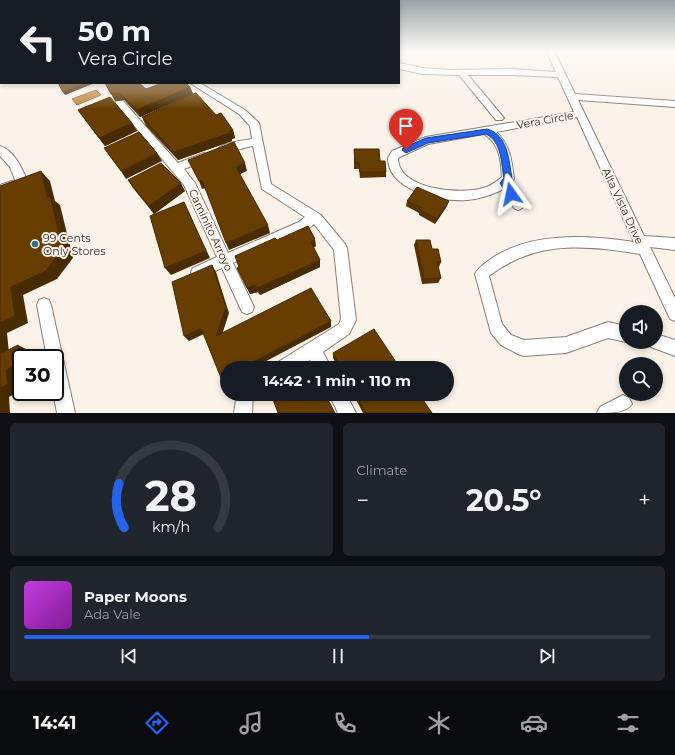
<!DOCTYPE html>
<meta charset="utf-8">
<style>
body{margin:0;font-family:Montserrat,sans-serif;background:#20242c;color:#f1f3f6;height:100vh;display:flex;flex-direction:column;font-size:15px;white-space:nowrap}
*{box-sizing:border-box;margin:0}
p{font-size:13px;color:#9ea1a6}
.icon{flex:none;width:22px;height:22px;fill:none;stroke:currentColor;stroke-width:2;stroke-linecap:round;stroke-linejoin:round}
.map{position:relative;height:413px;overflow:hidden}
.side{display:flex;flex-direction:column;gap:10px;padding:10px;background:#0d0f14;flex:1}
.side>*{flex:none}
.top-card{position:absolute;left:0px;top:0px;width:400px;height:84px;box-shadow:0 2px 6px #0003;background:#171b24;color:#f1f3f6;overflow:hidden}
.fabs{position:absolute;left:619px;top:305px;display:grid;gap:8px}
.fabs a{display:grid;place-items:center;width:44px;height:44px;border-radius:50%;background:#171b24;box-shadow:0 2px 6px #0003;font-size:20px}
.speed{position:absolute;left:12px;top:349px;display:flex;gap:8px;font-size:20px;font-weight:700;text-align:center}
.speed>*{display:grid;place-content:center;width:52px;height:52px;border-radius:50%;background:#171b24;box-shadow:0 2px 6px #0003;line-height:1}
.speed .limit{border:2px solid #111;border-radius:6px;background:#fff;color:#111}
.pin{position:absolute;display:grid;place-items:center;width:34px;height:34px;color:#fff;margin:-41px -17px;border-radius:50% 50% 50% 0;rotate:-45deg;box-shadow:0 0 4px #0007}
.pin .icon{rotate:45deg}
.me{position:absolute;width:44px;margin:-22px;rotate:348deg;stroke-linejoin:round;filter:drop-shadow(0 0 3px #0008)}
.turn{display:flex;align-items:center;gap:14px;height:84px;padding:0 12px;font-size:18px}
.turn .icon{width:52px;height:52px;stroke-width:2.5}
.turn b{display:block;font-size:28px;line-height:34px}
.big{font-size:30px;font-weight:700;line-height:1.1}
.side .tile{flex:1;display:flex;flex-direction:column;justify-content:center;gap:6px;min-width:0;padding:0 14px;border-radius:6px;background:#20242c}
.side .dial{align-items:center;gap:0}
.dial svg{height:104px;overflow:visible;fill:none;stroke:#363941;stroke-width:7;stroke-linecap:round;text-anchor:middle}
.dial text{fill:#f1f3f6;stroke:none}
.song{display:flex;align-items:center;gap:12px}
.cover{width:48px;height:48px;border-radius:6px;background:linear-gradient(135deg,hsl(290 70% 55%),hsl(290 70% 35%))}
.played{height:4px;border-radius:2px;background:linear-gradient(90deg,#2563eb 55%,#363941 55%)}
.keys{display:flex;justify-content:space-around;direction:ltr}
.heat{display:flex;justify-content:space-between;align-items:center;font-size:22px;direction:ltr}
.side .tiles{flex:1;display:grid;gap:10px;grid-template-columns:1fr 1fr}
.tile:last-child{grid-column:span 2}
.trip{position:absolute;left:220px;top:361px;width:234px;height:40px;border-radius:20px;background:#171b24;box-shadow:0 2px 6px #0003;font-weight:700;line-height:40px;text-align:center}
.tabs{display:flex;height:64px;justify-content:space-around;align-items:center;background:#090b0e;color:#9ea1a6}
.tabs .icon{width:28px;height:28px}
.tabs .on{color:#2563eb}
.tabs b{font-size:18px;color:#f1f3f6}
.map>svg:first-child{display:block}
.water{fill:#c58a48;stroke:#9a7040}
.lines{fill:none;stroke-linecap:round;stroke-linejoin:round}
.minor-casing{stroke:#877f77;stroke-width:2}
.minor{fill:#fff;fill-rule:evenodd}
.wall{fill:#593402}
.shaded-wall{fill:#482b01}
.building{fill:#673d02;stroke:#482b01}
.route{fill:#2563eb;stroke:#184099}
.poi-dot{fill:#2e7182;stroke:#fbf2e9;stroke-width:1.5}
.labels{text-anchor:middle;stroke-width:4;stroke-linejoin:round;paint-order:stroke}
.street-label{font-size:11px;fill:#35322e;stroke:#fbf2e9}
.poi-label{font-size:11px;fill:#35322e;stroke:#fbf2e9;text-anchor:start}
</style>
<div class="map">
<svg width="675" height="413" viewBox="0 0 675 413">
<rect width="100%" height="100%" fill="#fbf2e9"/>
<path class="water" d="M96,90L101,95L77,105L72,99Z"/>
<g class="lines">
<g class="minor-casing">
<path id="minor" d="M546,51H554L575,94L675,101V107L578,100L644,236L675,238V250L650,247L675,298V321L670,319L640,254C586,245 535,240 489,276L502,324L511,335L524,340L566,337L608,322L626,326V342L608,338L566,353L524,356L518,354L501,345L491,333L475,274C478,268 483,265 488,261C528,231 587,235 634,242L577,117L496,132C510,144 512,162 514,179L510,183L524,205L522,208L518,210L514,208L502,190C491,195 479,199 467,200C441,202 388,191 388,158L392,151L426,137L574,112L558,77L512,75H468L504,118L502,120H496L459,75L423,74L399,69V63L423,68L450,70L512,69L556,72ZM484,134C500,144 501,161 502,177C496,182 491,186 483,188C461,195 399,190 398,159L400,157L428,144Z
M190,83H200L245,110L259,123L271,184L321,215L345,244L347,248L356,320L349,334L323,352L331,368H314L310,360L298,368H276L278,362L339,324L341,319L334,250L314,224L307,230L233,263L254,307L252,312L247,314L242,312L222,268L198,278L193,276L191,272L193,268L217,257L184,185L117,105L115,103L117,101H123L178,163L204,153L208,154L209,157L208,160L184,169L195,183L228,253L299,222L305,217L262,189L253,146C245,147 223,155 217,154L216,151C222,142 242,141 252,139L250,126L239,114Z
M0,146C15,151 22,169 28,182L26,185L0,194V185L15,180L10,167L0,156Z
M44,298L49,300L51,305L75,413H57L53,392H55V358H47L37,305L39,300Z
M656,334L675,340V356L651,347L648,342H656Z
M237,394H253L252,413H234Z
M329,394H346L356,413H338Z
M623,395L629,398L632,404C626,413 610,413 597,413L600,407Z"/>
</g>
<use href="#minor" class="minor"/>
</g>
<path class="wall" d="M0,51H1V64L0,63Z
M105,83L146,89L190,87L193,94L140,117L124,100L115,101Z
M78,110L132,123L137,131L105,146Z
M216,115L233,130L235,138L232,139V141L178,160L146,126L142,117Z
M354,149L380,161L386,172V177L360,178L359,169H354Z
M128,180L185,191L154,214L133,188Z
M407,201H449L447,206L435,224L419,215V213L406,206Z
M416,240L432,249L441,262L439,267H438L441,278L438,283L422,284L414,245Z
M316,246L313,248L320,260V267L260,295L258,292L250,294L237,268Z
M333,353L400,368H338L333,358Z
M353,394H419L432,413H363Z"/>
<path class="shaded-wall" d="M86,83H95L65,95L63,92Z
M190,87L193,94L140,117L137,110Z
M132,123L137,131L105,146L99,138Z
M233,130L235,138L232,139V141L178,160L174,152Z
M157,153L162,161L126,179L121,171Z
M245,163L247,171L238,175L236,167Z
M41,171L50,181L55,201L60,205L73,258L57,279L23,295L28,323L7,333L10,363L0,359V323L11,287L47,197Z
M202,180L206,188L202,189L199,181Z
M181,183L185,191L154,214L149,206Z
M449,201L447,206L435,224L437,219Z
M184,202L210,258L171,275L165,268Z
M268,225L270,233L229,250L226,243Z
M315,239L316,246L311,249V242Z
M320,260V267L260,295L257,288Z
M212,265L216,272L229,313L220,341L216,336Z
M255,285L258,292L250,294L247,288Z
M331,321V327L253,368H241Z
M201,328L206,333L189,341L184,336Z
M18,345L32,352L33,358H21V390L9,397L10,413H0V388L6,370Z
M227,375V382L225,383L221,378Z"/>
<path class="building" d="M0,51H1V58H0Z
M58,83H86L63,92Z
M105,83H139L146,89L162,83H186L190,87L137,110L120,93L111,94Z
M196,93L216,115L221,113L233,130L229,131L230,133L174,152L142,117Z
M110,97L132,123L99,138L78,110Z
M139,132L157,153L121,171L104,148Z
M234,142L245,163L236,167L268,225L226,243L202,180L199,181L188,160Z
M354,149H379L380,161H385L386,172H360L359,163H355Z
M161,163L181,183L149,206L128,180Z
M41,171L47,197L50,196L63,249L46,271L11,287L15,316L0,323V186Z
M417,187L449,201L437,219L420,210L422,208L407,201Z
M184,202L206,251L165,268L150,216Z
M308,226L315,239L311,242L320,260L257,288L255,285L247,288L237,268L239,267L235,256L275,238L277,240Z
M416,240H430L432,249H438L441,262H437L441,278L424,279Z
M212,265L226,307L216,336L311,288L331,321L241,368H227V375L221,378L201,328L184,336L172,282Z
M374,329L400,368H341L333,353Z
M18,345L20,363L6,370L8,384L0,388V354Z
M311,366L312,368H307Z
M271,394H325L335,413H278Z
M355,394H419L432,413H366Z"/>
<linearGradient id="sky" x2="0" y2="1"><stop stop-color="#9aa3a8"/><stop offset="0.47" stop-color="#fdf9f5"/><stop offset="1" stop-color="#fdf9f5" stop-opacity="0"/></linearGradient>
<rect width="675" height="109" fill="url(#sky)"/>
<path class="route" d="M487,129C508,135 509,160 512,179L509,183L516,194L514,196H508L500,183L504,178C501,163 502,142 486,134L428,143L406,153L402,150L403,148L426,138Z"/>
<circle class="poi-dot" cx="35" cy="244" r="4"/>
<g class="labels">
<g class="street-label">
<text transform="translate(545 120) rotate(-10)" y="4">Vera Circle</text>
<text transform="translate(623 206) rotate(65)" y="4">Alta Vista Drive</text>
<text transform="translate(211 230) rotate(65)" y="4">Caminito Arroyo</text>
</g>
<g class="poi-label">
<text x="43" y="242">99 Cents<tspan x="43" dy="13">Only Stores</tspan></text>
</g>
</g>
</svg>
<div class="fabs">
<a><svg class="icon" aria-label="sound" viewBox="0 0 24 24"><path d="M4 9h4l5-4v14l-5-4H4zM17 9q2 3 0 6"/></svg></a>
<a><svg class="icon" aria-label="search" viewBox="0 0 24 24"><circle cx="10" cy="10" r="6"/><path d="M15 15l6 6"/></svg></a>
</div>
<div class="speed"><div class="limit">30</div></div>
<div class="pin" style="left:406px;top:150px;background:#d93025"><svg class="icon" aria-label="arrive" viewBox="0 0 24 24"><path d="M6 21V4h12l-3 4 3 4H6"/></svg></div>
<svg class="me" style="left:511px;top:194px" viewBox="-20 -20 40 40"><path d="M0-17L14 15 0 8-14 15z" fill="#2563eb" stroke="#fff" stroke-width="4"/></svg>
<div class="trip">14:42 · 1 min · 110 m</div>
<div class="top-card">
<div class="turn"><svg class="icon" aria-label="left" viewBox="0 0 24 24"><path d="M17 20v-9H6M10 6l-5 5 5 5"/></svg><div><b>50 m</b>Vera Circle</div></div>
</div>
</div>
<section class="side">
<div class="tiles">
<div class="tile dial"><svg viewBox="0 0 100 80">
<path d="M14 69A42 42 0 1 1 86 69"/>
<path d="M14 69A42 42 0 0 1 10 35" stroke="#2563eb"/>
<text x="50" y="56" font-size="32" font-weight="700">28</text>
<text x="50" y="72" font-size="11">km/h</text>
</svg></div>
<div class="tile"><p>Climate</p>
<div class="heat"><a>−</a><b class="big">20.5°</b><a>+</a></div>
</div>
<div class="tile">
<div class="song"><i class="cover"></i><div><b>Paper Moons</b><p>Ada Vale</p></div></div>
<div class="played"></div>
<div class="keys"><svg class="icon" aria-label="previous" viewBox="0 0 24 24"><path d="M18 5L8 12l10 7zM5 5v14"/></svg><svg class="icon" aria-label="pause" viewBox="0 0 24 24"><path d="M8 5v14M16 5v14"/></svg><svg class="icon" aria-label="next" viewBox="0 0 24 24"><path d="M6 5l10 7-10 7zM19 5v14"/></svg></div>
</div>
</div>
</section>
<nav class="tabs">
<b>14:41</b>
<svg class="icon on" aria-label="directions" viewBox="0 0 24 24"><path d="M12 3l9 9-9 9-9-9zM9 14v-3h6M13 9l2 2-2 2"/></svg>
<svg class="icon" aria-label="music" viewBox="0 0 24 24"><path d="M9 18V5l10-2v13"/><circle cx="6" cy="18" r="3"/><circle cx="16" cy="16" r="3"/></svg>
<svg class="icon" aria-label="phone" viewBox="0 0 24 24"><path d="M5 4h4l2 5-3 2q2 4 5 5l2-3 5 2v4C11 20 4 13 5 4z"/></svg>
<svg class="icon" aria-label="climate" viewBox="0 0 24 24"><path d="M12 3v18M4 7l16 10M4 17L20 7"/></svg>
<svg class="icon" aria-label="car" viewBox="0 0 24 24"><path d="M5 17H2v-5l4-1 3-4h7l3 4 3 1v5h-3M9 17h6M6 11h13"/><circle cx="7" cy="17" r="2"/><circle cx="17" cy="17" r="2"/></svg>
<svg class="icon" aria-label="filters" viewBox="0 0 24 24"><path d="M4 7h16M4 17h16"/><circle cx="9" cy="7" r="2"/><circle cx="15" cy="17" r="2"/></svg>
</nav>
